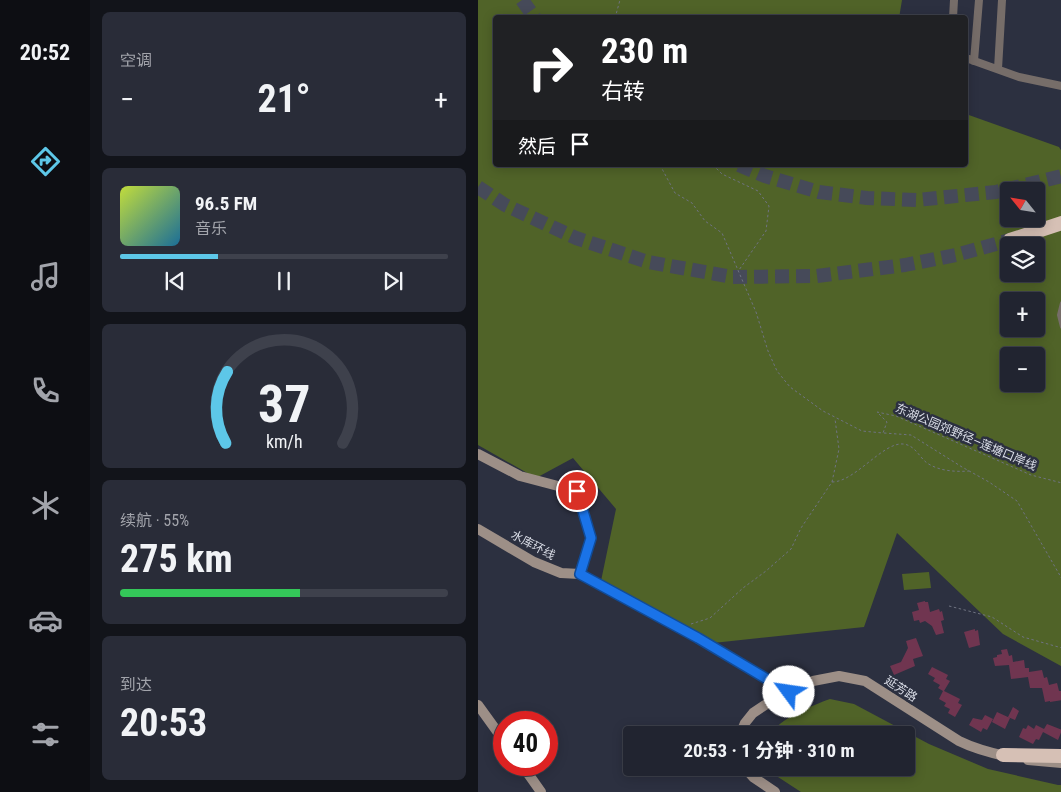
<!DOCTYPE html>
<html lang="zh">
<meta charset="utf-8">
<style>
body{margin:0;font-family:"Roboto Condensed","Noto Sans SC",sans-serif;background:#292c38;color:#f1f3f6;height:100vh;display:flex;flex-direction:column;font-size:19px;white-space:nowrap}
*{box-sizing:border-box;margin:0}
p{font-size:16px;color:#a2a4ab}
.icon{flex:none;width:28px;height:28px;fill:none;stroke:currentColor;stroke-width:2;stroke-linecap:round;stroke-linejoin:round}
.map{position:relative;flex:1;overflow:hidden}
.drawer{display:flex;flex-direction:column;gap:12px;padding:12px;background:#12141a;width:388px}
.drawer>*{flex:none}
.banner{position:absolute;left:15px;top:15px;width:475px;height:152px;border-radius:5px;box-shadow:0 2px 12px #0003,0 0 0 1px #3e414c;background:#202124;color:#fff;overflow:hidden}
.needle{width:32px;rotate:300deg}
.buttons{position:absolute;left:522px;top:182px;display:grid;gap:10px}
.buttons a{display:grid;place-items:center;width:45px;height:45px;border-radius:5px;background:#212430;box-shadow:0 2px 12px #0003,0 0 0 1px #3e414c;font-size:25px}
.speed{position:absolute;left:15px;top:711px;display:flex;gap:10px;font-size:25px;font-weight:700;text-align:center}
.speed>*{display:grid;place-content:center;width:65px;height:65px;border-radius:50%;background:#212430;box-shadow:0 2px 12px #0003,0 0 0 1px #3e414c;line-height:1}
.speed .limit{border:8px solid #d22;background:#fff;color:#111}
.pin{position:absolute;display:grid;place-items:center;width:42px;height:42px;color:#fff;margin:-21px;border:2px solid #fff;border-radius:50%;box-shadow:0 1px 5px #0007}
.me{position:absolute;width:55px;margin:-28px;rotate:301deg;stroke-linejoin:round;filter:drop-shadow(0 0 4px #0008)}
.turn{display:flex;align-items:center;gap:18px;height:105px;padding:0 25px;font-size:22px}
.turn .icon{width:65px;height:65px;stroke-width:2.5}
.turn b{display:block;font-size:35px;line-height:42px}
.then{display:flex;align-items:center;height:48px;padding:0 25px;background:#0003;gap:10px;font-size:19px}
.big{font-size:38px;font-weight:700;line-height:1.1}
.drawer .tile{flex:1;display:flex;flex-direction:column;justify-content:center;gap:8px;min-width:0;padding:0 18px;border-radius:8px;background:#292c38}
.drawer .dial{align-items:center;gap:0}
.dial svg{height:130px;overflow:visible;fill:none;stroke:#3e414c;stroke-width:7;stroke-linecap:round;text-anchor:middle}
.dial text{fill:#f1f3f6;stroke:none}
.song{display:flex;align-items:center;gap:15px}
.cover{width:60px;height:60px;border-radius:8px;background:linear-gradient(135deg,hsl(70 70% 55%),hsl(200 70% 35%))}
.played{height:5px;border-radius:2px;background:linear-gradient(90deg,#5dc7e8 30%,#3e414c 30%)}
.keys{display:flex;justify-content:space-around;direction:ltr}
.heat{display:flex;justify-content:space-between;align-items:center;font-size:28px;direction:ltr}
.charge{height:8px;border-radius:4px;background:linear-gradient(90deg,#34c759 55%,#3e414c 0)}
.trip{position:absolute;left:145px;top:726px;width:292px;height:50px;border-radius:5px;background:#212430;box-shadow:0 2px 12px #0003,0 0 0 1px #3e414c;font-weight:700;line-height:50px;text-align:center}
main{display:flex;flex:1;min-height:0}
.menu{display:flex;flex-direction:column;width:90px;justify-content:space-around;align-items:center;background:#0d0e13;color:#a2a4ab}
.menu .icon{width:35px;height:35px}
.menu .selected{color:#5dc7e8}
.menu b{font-size:22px;color:#f1f3f6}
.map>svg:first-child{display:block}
.green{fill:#506328;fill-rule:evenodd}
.building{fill:#703550}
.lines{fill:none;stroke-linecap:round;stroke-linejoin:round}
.highway-tunnel{stroke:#464a59;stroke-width:14;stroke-dasharray:14 7;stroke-linecap:butt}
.path{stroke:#6f7381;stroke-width:1;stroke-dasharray:2.5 2.5;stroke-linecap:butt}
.lane{stroke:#766d69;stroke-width:4}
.street{stroke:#766d69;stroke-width:8}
.secondary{stroke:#9d8f87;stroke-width:10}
.highway{stroke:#d6c0b5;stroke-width:14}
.route-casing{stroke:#114b97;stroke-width:12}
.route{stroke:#1a73e8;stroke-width:9}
.labels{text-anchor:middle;stroke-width:5;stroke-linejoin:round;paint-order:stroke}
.street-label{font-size:12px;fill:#dbdee8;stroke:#2c3040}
</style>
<main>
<nav class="menu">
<b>20:52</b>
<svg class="icon selected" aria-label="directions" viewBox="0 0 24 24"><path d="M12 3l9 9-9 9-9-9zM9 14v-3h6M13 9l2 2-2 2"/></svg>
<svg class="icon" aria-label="music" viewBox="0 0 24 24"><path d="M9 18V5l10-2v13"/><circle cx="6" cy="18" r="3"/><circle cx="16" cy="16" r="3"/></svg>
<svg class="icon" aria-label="phone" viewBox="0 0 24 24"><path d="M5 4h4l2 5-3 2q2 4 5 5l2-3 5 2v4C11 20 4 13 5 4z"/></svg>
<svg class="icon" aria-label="climate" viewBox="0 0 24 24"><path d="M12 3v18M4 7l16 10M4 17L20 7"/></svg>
<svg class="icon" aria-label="car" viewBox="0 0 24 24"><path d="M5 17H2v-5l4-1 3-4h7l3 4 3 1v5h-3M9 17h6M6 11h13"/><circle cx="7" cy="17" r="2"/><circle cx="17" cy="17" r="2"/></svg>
<svg class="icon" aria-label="filters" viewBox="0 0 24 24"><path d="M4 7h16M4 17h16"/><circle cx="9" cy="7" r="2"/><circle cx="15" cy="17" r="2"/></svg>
</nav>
<section class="drawer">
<div class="tile"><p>空调</p>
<div class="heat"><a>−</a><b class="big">21°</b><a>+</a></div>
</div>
<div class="tile">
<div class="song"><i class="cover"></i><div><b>96.5 FM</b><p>音乐</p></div></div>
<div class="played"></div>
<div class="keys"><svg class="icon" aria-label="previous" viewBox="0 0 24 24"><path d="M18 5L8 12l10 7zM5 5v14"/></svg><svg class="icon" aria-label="pause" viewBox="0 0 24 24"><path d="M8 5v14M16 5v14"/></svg><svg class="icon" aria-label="next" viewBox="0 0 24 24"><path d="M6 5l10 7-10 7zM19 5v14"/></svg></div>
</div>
<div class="tile dial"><svg viewBox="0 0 100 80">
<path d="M14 69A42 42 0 1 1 86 69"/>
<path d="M14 69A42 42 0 0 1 15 25" stroke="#5dc7e8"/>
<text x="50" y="56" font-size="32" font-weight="700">37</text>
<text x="50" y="72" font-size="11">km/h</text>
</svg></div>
<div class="tile"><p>续航 · 55%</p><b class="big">275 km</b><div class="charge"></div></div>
<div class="tile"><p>到达</p><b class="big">20:53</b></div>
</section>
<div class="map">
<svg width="584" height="792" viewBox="0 0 584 792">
<rect width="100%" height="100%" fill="#2c3040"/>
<path class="green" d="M0,0H424L421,18H18V165H488V114L581,147L584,152L583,666L525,634L419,533L386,627L235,643L123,581L138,509L95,458L58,478L0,445ZM531,191H559V219H531ZM531,246H559V274H531ZM531,301H559V329H531ZM531,356H559V384H531Z
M451,572L453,588L426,590L424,574Z
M352,699L376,704L451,744L510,769L580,785H583V792H323L300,777L291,768H429V735H291C303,718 333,706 352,699Z"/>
<path class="building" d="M447,601V602H450L452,612L461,609L462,612L464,611L466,620L463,621L466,633L458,635L454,626L447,621L442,623L441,620L436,621L434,612L441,610L439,603Z
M497,629V631L500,630L502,645L491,648L486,632Z
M438,638L445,656L435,659L437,666L416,675L412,666L423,662L430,648L428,641Z
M529,649L531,656L534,655L535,662L546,660L547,668H551V672L564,670L566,678L569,677L571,685L579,683L581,691H584V700L572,702V701L567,702L564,688H552L550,677L533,679L531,665L517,666L515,658L519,657V655L524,654L523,650Z
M454,667L470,675L468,679L472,681L466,691L482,699L480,703L484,705L477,717L470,713L472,709L466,706L468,703L461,699L465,691L460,688L462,685L455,681L457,678L450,674Z
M535,707L541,711L537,720L530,717Z
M519,712L532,718L527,729L514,722Z
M507,715L515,719L509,730L505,728L503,732L491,725L495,718L504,720Z
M569,724L584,730L580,740L565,732L561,740L558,739L555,744L541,737L545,728L548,729L550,725L556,729L558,725L566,729Z"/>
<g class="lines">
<path class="highway-tunnel" d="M44,0L57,18
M261,165L287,176L341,192L389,198L439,200L518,192L584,176
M0,187L27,205L98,238L170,262L255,277L339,276L427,265L478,255L532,240"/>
<path class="path" d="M137,18L142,0
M182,165L197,193L214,203L227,221L244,233L278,312L290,351L299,371L312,387L345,411L384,431L405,433L409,422L399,412L418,416L553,475L584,483
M235,165L244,174L280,191L291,206L288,231L261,270
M406,433L433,435L484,467L511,482L539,501L584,579
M354,482C377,482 405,442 425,444C437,445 441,457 449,463C461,471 477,472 491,471
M471,606L514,617L545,637L584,648
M213,624L232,618L265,588L288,571L313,549L323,528L354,482L361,449L357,419"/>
<path class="lane" d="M584,303L581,315L584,327"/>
<path class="street" d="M475,18L476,0
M488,58L541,77L584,86
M496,61L501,0
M520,69L524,0"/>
<path class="secondary" d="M0,454L42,476L99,491L113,538L102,574
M0,529L56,562L83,573L102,574L220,638L311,692
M0,705L26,741
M262,735L267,723L275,713L287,705L335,681L361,676L387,681L481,741C497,749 513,753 531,757
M550,760L584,763
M44,765L63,792
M267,768L275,777L297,792"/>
<path class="highway" d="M532,240L584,223
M525,755L584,756"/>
</g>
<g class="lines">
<g class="route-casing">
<path id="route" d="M99,491L113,538L102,574L220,638L311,692"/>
</g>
<use href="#route" class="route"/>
</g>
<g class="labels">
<g class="street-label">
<text transform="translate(488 437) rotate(23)" y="4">东湖公园郊野径—莲塘口岸线</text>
<text transform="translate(55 545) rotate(28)" y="4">水库环线</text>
<text transform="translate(423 689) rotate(33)" y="4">延芳路</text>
</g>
</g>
</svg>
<div class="buttons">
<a><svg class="needle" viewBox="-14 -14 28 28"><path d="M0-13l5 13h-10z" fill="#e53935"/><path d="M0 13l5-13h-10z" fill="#a2a4ab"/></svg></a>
<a><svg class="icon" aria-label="layers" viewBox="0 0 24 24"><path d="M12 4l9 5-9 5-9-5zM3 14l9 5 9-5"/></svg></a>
<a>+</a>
<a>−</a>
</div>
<div class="speed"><div class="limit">40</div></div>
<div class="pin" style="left:99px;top:491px;background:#d93025"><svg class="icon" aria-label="arrive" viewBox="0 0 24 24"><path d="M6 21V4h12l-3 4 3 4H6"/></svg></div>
<svg class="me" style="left:311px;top:692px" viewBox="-20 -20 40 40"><circle r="19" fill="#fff"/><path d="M0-13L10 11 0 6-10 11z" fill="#1a73e8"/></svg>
<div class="trip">20:53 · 1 分钟 · 310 m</div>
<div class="banner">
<div class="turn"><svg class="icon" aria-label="right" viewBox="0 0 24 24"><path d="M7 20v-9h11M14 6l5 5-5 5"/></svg><div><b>230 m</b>右转</div></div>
<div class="then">然后<svg class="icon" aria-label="arrive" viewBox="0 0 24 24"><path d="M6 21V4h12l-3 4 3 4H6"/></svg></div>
</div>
</div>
</main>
